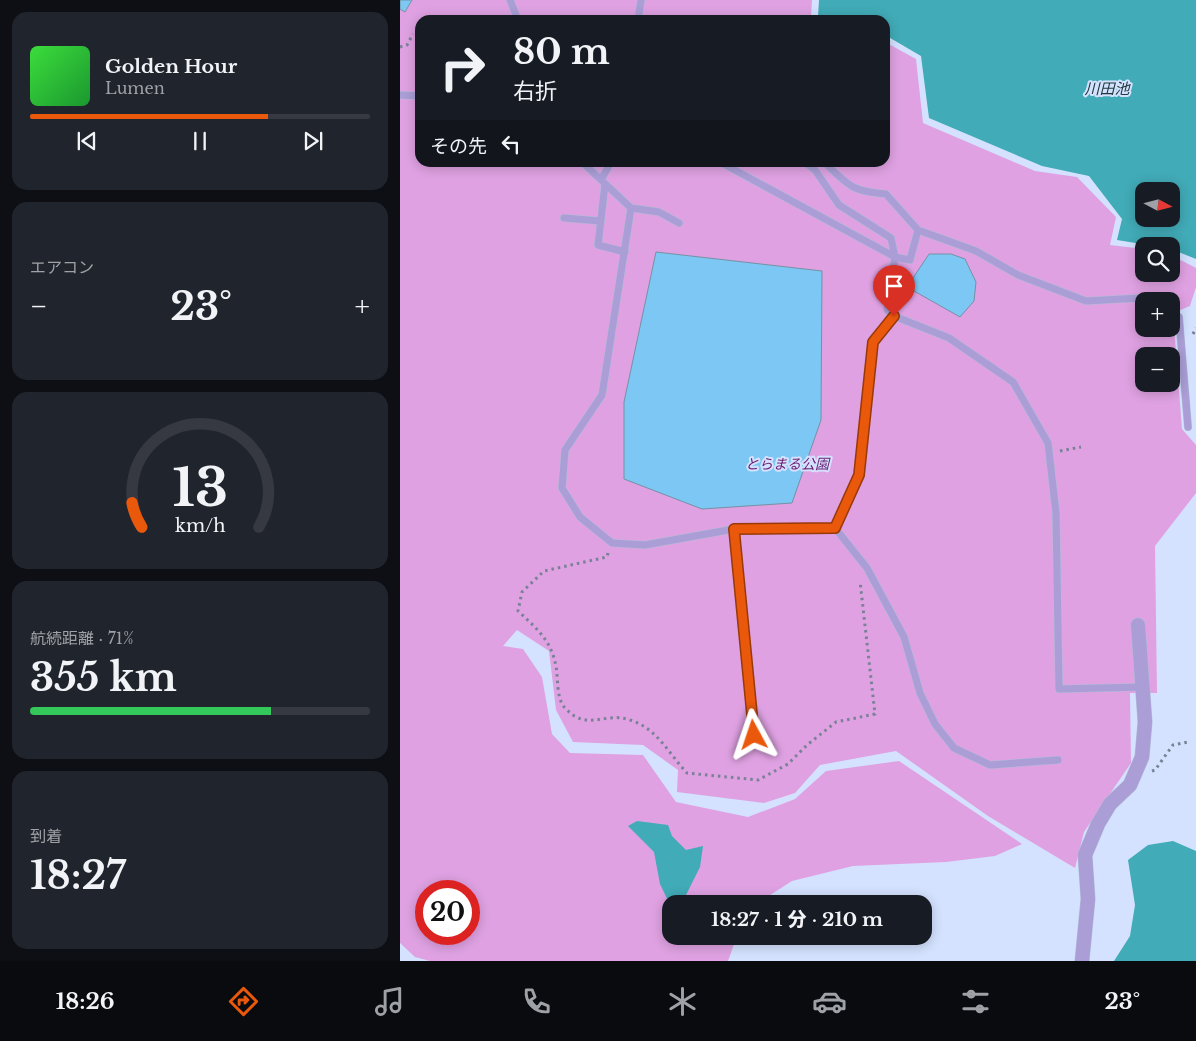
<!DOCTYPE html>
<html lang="ja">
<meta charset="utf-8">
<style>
body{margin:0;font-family:"Libre Baskerville","Noto Sans JP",serif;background:#20242c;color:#f1f3f6;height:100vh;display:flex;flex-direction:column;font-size:19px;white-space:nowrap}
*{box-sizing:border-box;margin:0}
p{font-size:16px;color:#9ea1a6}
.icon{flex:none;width:28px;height:28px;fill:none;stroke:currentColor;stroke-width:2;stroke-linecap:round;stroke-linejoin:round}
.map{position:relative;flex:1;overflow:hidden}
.sheet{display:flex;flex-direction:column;gap:12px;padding:12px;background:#0d0f14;width:400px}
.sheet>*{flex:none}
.banner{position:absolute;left:15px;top:15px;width:475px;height:152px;border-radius:15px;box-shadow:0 2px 12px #0003;background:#171b24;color:#f1f3f6;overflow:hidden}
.needle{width:32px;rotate:97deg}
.tools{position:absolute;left:735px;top:182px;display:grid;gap:10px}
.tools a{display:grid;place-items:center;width:45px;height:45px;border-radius:10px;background:#171b24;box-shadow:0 2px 12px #0003;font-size:25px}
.speed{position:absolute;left:15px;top:880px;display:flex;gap:10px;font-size:25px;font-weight:700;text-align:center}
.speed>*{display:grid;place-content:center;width:65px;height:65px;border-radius:50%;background:#171b24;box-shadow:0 2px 12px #0003;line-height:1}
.speed .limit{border:8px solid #d22;background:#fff;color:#111}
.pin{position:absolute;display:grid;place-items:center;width:42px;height:42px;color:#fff;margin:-51px -21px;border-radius:50% 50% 50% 0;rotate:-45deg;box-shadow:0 0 5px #0007}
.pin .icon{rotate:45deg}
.me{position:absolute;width:55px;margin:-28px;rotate:355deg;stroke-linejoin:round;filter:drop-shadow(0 0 4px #0008)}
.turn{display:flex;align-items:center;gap:18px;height:105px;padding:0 15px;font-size:22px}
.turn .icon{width:65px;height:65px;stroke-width:2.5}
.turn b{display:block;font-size:35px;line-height:42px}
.then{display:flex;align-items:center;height:48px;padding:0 15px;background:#0003;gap:10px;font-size:19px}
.big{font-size:38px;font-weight:800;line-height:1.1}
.sheet .card{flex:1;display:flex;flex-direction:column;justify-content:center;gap:8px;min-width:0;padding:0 18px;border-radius:15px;background:#20242c}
.sheet .dial{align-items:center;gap:0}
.dial svg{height:130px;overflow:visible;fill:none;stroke:#363941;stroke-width:7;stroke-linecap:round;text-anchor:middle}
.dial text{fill:#f1f3f6;stroke:none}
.song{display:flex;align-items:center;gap:15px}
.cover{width:60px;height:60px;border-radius:8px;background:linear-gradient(135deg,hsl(120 70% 55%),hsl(130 70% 35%))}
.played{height:5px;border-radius:2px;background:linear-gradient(90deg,#ea580c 70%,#363941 70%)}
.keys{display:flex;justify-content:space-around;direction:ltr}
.heat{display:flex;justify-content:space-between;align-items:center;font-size:28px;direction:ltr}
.charge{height:8px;border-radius:4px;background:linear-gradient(90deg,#34c759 71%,#363941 0)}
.trip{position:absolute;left:262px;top:895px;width:270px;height:50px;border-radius:15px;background:#171b24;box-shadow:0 2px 12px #0003;font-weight:800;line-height:50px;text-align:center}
.tab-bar{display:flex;height:80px;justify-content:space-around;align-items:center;background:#090b0e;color:#9ea1a6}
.tab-bar .icon{width:35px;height:35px}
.tab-bar .current{color:#ea580c}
.tab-bar b{font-size:22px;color:#f1f3f6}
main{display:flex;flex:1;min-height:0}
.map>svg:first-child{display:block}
.green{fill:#dfa1e2;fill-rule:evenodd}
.water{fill:#41abb7;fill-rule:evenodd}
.building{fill:#7cc7f3;stroke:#7492a4}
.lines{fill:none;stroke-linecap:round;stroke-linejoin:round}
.service-casing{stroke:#b0bdd6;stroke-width:8}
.minor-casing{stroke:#b0bdd6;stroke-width:15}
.path{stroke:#788295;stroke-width:3;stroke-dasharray:2.5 4;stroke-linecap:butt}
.service{stroke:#ab9dd6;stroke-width:7}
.minor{stroke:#ab9dd6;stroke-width:14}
.route-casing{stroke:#983908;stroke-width:12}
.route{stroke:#ea580c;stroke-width:9}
.labels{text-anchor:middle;stroke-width:4;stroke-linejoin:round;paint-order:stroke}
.park-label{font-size:14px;font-style:italic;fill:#6b1d71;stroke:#d4e2ff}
.water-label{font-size:15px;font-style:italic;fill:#20383b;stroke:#d4e2ff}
</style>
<main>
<section class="sheet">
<div class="card">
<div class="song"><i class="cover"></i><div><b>Golden Hour</b><p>Lumen</p></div></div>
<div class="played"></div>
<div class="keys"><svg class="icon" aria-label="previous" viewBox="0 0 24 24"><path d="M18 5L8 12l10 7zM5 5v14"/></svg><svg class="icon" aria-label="pause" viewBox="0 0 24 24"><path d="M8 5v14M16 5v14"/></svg><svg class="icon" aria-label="next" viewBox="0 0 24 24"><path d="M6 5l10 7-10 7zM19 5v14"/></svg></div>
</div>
<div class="card"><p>エアコン</p>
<div class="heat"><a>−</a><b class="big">23°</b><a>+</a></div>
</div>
<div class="card dial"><svg viewBox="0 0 100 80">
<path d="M14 69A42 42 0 1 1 86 69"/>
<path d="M14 69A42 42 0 0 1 8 54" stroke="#ea580c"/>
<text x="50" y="56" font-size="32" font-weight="700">13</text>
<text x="50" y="72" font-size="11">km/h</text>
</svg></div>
<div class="card"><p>航続距離 · 71%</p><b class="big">355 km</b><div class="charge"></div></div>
<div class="card"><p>到着</p><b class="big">18:27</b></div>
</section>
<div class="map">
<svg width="796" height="961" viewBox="0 0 796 961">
<rect width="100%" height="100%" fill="#d4e2ff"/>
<path class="green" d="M0,0H412L411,18L414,20H20V162H485V42L516,59L523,123L635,171L677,177L716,217L710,245L744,249V274H771V255L796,268V287L790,306L773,313L782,429L796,445V493L755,546L757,693H730L731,763L684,832L675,868L588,816L496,751L420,765L395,793L364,803L277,792L278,770L243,745L173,742L156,710L149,651L117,630L103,646L123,649L142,677L152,734L170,753L243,755L276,802L348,817L395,799L426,771L499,761L622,844L595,856L546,862L453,866L392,881L356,904H271V936H337L328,961H30L15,957L0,943ZM744,301H771V329H744ZM744,356H771V384H744ZM26,891H69V934H26Z"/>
<path class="water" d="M419,0H796V259L771,249V246H754L717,240L722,219L689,176L642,166L529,118L521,56L485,35V20H460L452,15C441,21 430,22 418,17ZM744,191H771V219H744Z
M237,821L268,825L272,836L286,850L303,846L300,867L283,901L271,904V907L260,884L254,852L228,826Z
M773,841L796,851V961H714L730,936L735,905L728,860L748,845Z"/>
<path class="building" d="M0,0H12L5,12L0,9Z
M256,252L422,271L421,420L392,503L302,509L224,479V402Z
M529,254H551L565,259L576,282L574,301L560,317L507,287Z"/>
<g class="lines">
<g class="service-casing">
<path id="service" d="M110,0L118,20
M238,20L241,0
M0,95L20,96
M182,162L231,208L202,395L165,450L162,488L180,517L212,543L245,545L334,529L435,528L459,475L473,341L494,316L549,338L613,382L648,443L656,513L659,689L742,687
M320,162L495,257L487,310L494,316
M404,162L415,170L439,205L491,238L495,257L510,260L518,230
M424,162C449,186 451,191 486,194L518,230L576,251L618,275L686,301L757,297L761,301
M201,180L211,162
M205,184L198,245L225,252
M231,208L259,212L279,223
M164,218L200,221
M771,311L779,317L788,427
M435,528L467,568L504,637L520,693L535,724L554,748L590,765L658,760
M334,529L354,735"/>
</g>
<g class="minor-casing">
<path id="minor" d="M682,961L688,899L685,855L698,824L710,804L730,785L742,757L745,722L738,625"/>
</g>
<path class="path" d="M0,47L7,45L13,34
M793,334L796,328
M660,451L681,447
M208,553L207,557L144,571L122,592L118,611C134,626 150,639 155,662C159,675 155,699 166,709C188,732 205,711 230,720C257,728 269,754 287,773L358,780L388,764L407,745L436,722L475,714L460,581
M752,771L755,770L773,745L788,742"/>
<use href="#service" class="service"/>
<use href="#minor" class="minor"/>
</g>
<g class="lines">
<g class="route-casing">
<path id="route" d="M354,735L334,529L435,528L459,475L473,342L494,316"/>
</g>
<use href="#route" class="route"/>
</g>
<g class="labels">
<g class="park-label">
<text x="387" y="469">とらまる公園</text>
</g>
<g class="water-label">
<text x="707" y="94">川田池</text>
</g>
</g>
</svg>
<div class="tools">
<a><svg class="needle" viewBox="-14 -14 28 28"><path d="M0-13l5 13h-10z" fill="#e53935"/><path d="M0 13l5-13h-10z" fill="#9ea1a6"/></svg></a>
<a><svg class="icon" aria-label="search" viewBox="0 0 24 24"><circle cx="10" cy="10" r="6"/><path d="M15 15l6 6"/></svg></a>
<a>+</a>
<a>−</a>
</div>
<div class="speed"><div class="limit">20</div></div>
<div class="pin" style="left:494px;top:316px;background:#d93025"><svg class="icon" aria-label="arrive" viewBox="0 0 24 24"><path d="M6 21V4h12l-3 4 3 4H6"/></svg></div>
<svg class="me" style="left:354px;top:735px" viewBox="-20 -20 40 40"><path d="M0-17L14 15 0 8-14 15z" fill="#ea580c" stroke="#fff" stroke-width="4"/></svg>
<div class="trip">18:27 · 1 分 · 210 m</div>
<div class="banner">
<div class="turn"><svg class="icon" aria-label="right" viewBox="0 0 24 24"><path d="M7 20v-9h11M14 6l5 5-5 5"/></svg><div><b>80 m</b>右折</div></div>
<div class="then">その先<svg class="icon" aria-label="left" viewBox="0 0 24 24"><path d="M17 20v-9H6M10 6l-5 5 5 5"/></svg></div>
</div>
</div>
</main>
<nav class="tab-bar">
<b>18:26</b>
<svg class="icon current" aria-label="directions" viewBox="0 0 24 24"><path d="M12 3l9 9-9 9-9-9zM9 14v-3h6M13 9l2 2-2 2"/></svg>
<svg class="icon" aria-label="music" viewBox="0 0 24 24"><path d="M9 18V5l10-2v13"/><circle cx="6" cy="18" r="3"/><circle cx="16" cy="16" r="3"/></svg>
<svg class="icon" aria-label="phone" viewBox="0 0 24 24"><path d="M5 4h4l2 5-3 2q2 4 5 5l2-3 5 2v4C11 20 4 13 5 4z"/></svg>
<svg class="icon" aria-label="climate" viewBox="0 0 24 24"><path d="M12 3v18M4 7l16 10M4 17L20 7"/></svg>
<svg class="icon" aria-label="car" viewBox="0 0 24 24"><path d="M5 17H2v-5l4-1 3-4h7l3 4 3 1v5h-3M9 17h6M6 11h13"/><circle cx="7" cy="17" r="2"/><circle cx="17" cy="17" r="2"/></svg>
<svg class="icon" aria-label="filters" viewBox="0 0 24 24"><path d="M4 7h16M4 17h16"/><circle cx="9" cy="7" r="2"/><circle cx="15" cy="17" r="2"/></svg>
<b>23°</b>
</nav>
